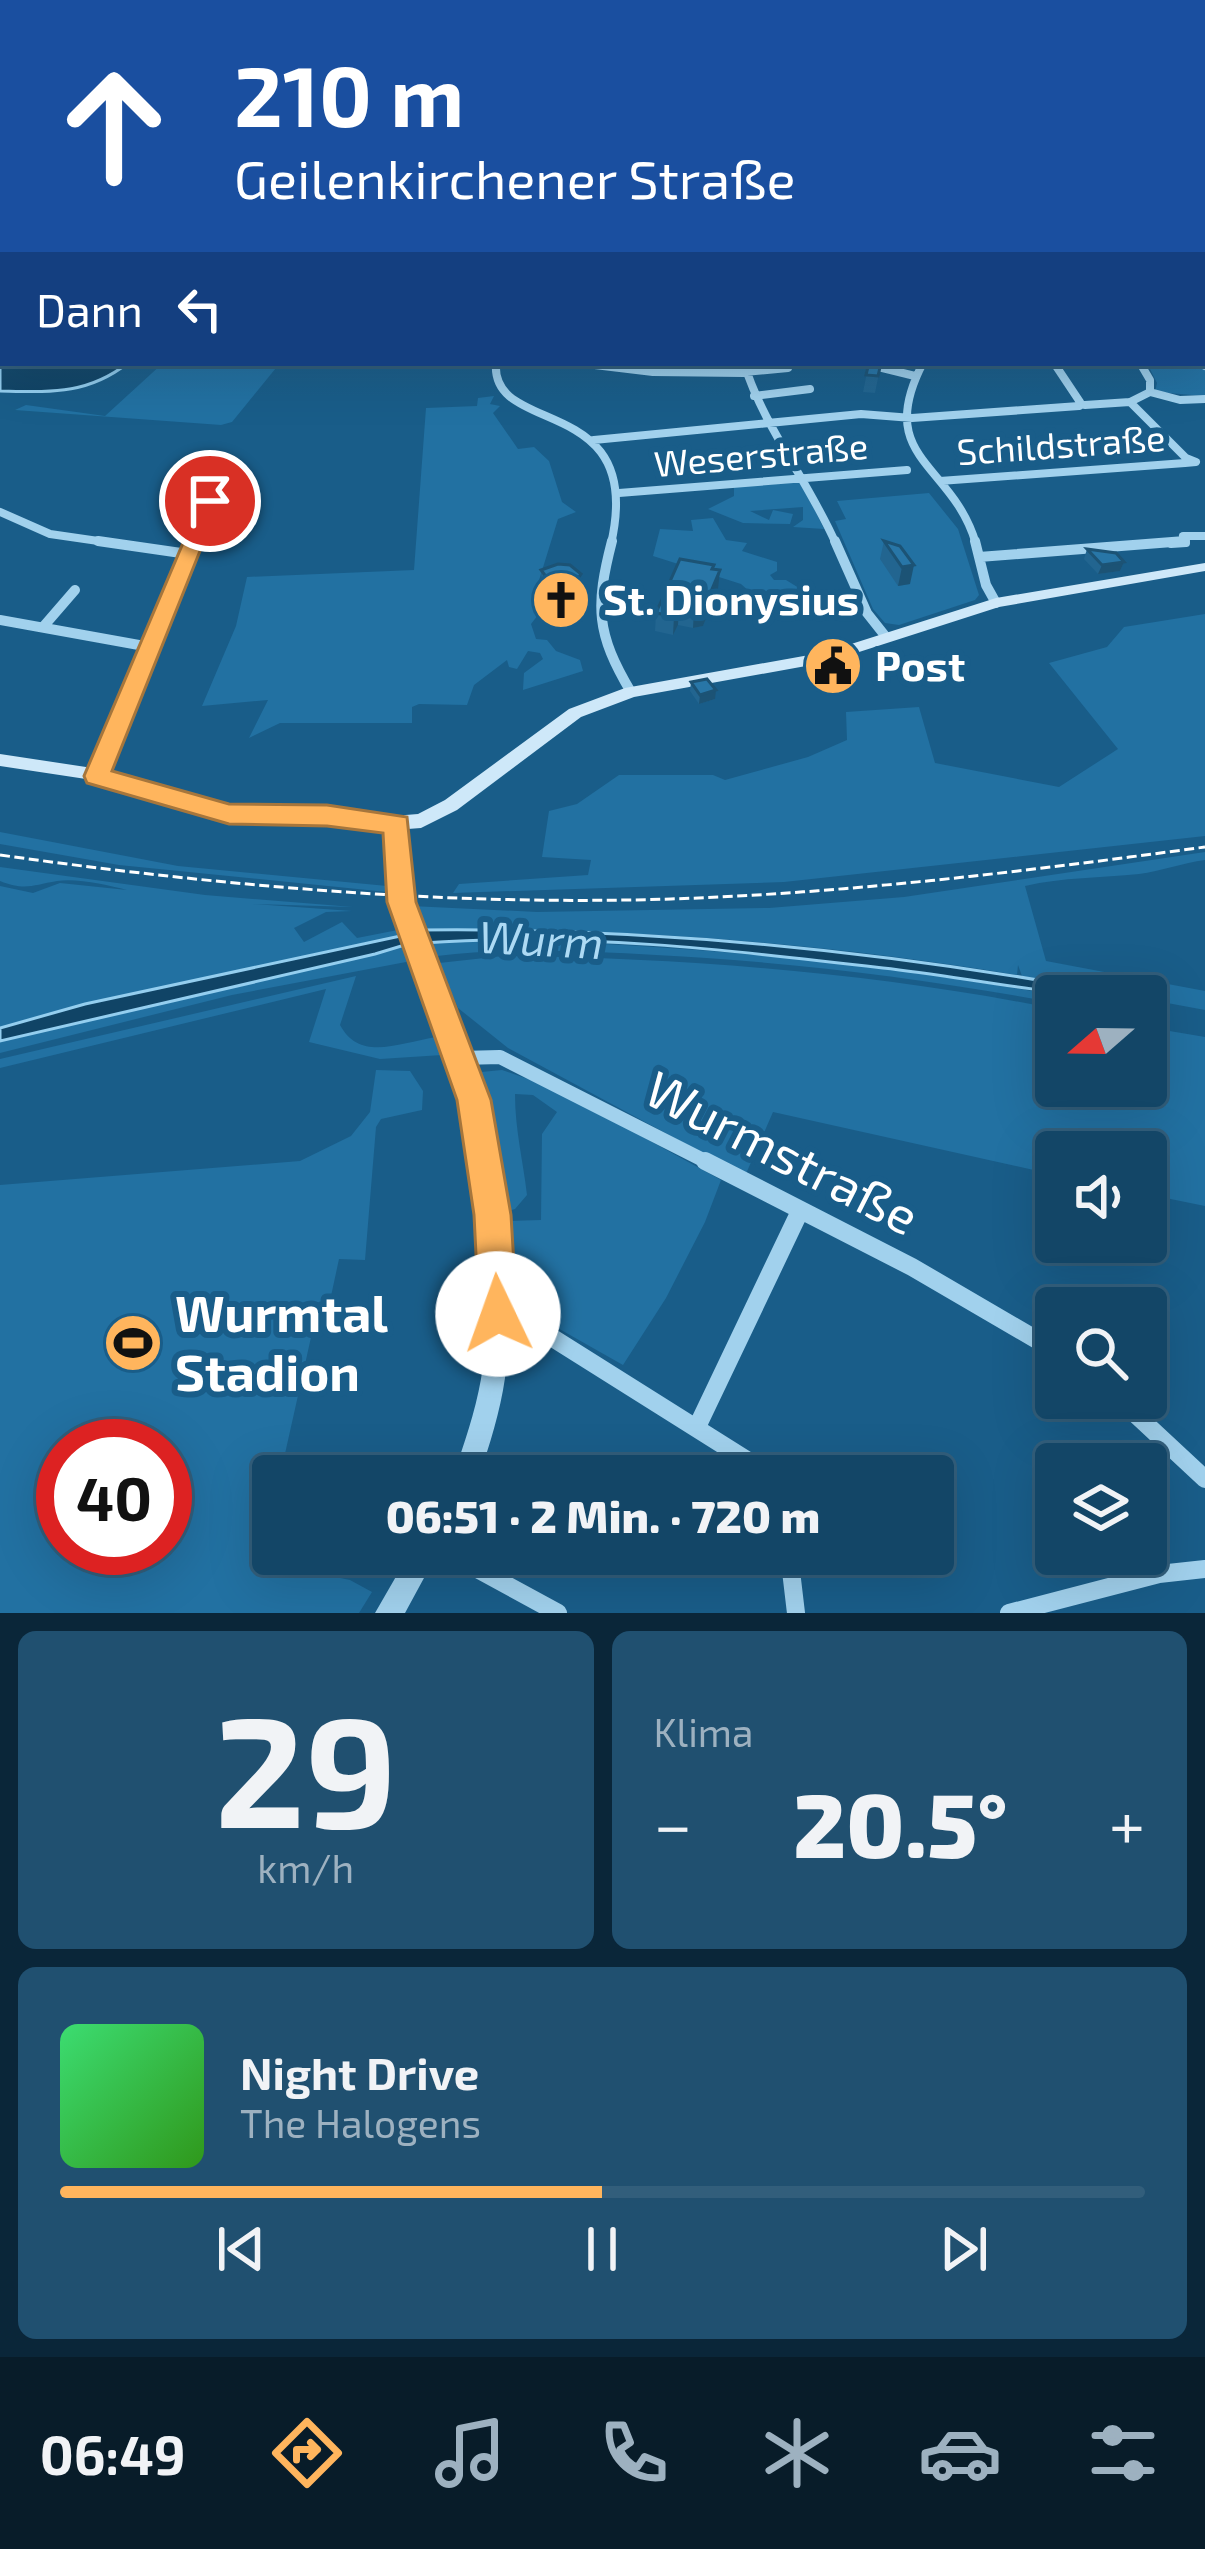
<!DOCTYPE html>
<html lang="de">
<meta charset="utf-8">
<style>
body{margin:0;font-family:"Exo 2",sans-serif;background:#205070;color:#f1f3f6;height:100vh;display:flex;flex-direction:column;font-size:45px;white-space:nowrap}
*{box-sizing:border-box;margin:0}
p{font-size:39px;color:#9db1c0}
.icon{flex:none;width:66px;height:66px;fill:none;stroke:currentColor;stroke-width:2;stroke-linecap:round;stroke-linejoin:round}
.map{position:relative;height:1613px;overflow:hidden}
.drawer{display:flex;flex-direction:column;gap:18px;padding:18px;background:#0a2639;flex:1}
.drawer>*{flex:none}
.top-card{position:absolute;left:0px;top:0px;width:1206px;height:366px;box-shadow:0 12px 48px #0002,0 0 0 3px #325e7b;background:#1a4fa0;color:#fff;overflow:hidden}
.needle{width:78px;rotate:250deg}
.fabs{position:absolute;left:1035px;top:975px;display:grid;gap:24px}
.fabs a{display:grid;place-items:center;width:132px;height:132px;border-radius:12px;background:#134667;box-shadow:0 12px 48px #0002,0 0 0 3px #325e7b;font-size:60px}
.speed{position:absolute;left:36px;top:1419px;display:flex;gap:24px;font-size:60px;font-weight:700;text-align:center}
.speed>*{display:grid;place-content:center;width:156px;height:156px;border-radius:50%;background:#134667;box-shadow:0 12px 48px #0002,0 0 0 3px #325e7b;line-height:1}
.speed .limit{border:18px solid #d22;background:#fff;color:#111}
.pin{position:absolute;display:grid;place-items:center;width:102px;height:102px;color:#fff;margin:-51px;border:6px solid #fff;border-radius:50%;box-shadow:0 3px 12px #0007}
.me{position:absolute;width:132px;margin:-66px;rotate:357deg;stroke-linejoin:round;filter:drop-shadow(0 0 9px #0008)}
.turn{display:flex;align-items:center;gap:42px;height:252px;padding:0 36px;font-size:54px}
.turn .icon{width:156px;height:156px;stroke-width:2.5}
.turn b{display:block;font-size:84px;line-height:102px}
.then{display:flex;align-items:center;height:114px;padding:0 36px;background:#0003;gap:24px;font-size:45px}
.big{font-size:90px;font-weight:800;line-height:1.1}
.drawer .tile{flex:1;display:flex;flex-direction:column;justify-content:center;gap:18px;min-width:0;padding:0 42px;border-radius:18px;background:#205070}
.drawer .dial{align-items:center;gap:0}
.dial b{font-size:156px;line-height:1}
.song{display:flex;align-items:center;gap:36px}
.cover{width:144px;height:144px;border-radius:18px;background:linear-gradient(135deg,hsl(140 70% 55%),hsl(110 70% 35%))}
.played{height:12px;border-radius:6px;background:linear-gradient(90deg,#ffb55d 50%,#325e7b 50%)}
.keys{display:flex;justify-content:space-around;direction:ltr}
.heat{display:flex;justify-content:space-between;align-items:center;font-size:66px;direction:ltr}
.drawer .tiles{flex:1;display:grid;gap:18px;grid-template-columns:1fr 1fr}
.tile:last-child{grid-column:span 2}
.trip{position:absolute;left:252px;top:1455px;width:702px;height:120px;border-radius:12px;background:#134667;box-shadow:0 12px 48px #0002,0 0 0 3px #325e7b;font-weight:800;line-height:120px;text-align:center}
.menu{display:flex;height:192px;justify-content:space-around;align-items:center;background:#081c29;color:#9db1c0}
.menu .icon{width:84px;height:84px}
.menu .selected{color:#ffb55d}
.menu b{font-size:54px;color:#f1f3f6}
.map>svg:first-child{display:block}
.green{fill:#2271a2;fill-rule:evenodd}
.water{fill:#104466;stroke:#94ceef;stroke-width:3}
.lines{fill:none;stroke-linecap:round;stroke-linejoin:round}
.minor-far3{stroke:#a1d1ed;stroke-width:8}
.minor-far2{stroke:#a1d1ed;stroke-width:10}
.minor-far1{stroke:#a1d1ed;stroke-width:14}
.minor{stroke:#a1d1ed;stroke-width:18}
.tertiary{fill:#a1d1ed;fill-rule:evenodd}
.secondary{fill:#cee8f9;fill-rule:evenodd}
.rail{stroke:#fff;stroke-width:3;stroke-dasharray:10 4.5;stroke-linecap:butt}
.wall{fill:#226590}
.shaded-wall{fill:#1c5375}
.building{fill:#2876a7;stroke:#1c5375;stroke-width:3}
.route{fill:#ffb55d;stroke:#a6763c;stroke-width:3}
.labels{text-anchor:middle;stroke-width:12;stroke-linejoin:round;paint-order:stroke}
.far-street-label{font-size:36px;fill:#fff;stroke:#195d89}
.poi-label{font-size:42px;font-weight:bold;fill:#fff;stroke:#195d89;text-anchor:start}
.water-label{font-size:45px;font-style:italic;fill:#addaf4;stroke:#195d89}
.near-street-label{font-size:51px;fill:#fff;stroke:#195d89}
.near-poi-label{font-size:51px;font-weight:bold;fill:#fff;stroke:#195d89;text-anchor:start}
</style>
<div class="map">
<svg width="1205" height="1613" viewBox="0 0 1205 1613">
<rect width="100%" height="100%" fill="#195d89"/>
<path class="green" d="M163,363H280L232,422L221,425L15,410L26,405L105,416Z
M1147,363H1195L1205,370V396L1155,392L1157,383Z
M494,396L490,404L500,406L493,413L518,449L534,447L549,461L562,502L576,512L558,519L536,590L538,615L531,624L536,639L547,640L556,651L580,660L583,671L523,690L524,673L543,659L540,653L528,651L517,669L509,667L507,660L474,685L467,705L419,704L412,707V723H280L249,738L268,700L202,706L236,626L247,577L414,570L426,408L477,406L478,398Z
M801,482L824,529L793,527L803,520V507L750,511L769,520L773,510L793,514L790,524L743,523L708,509L734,496V487Z
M929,493L958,529L979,595L975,600L899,625L885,623L873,609L835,521L846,519L837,501Z
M713,518L726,540L747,543L742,551L777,562V571L770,575L774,580H786L820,601C805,615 770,618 750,612L751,593L741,584L653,556L660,529L693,531L691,520Z
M1205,614V836L784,882L453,893L459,884L588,875L591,860L542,857L549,811L577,804L619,775H713L725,780L808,757L847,740L846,712L919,707L935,763L1059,787L1118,749L1049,663L1107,647L1124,627Z
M0,832L178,866L387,886V892L119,865L0,844Z
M1205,852V860C1183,863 1161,871 1139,874C1101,878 1063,877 1025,886L1046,961L1205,991V1010L1022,976L1018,965L1017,975C819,942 620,927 419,930L411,906L537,912L769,908L904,897Z
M0,867L205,895L353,907L253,904L352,911L326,912L294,928L304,942L342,922L357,938L403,929L405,935L85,1004L0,1028V886L33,893L60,883L127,890C107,885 78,878 57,881C33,885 25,891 0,881Z
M473,939C669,944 866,960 1059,996L1056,1003C924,978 790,962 656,955C583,951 510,947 437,956L428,953L423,943Z
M408,944L412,956L406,962L232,995L0,1053V1041Z
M503,956C687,958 876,973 1056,1009V1086H1146V1027L1205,1037V1206L1146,1194V1152H1056V1175L773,1112L745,1176L508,1048L458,1008L439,963Z
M356,976L340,1025C360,1062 398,1043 437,1037L445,1031L442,1055L380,1059L309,1042L326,989L0,1068V1059Z
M376,1070L410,1071L423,1091L422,1110L381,1119L376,1127L365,1260L339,1259L328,1310L316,1315L280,1476H273V1503L258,1561L350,1580L372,1592L359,1613H0V1185L300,1161L351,1136L370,1112ZM165,1446V1548H63V1446Z
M502,1070L554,1088L721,1180L705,1222L666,1298L623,1365L510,1301L505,1221L541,1220L542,1134L557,1112L533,1095L515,1094C515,1130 523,1160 527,1195L515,1209L505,1212L481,1079V1072Z"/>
<path class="water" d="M0,319L3,363H128C87,395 50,392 0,391Z
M419,930C659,927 894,952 1129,996C1045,996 966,977 883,968C731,950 576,932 423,943Z
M405,935L408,944L375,954L0,1041V1028L85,1004Z"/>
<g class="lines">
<path class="minor-far3" d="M496,363C490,438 646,391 611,544
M578,363L653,372L744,373
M744,363C763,426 809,482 836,544
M862,363L915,376
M923,363C873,459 953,463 976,544
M1054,363L1080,402
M1200,363L1205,366
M744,372L788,368
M1150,392L1180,400L1205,399
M754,396L810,389
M1130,402L1186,458
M1085,405L1130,402L1150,392V380L1140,363
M594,440L861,414L912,418L1079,406
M1186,458L1196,462L1185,463Z
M940,481L1185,463
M619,493L907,470
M0,512L50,534L119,544
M189,544L215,479
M1171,544L1186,543L1183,536H1205"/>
<path class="minor-far2" d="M98,541L188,554
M612,541C595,607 596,633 631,692
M835,541L867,613L886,637
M975,541L986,585L996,603
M979,557L1185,541
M0,620L150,647
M43,627L75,590
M97,776L190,541"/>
<path class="minor-far1" d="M461,1058L500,1057L711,1164"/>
<path class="minor" d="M705,1161L912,1267L1056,1351
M500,1311H510L772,1476
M1118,1398L1205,1479
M697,1427L800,1211
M450,1554L558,1613
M789,1554L796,1613
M1009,1613L1159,1574L1205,1569"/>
<path class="tertiary" d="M397,818L403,820L405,824C405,845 404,867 408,888C418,946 451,997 470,1052C505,1153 522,1271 505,1378C500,1412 490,1444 479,1476H453C464,1444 475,1413 481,1379C499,1272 484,1154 450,1052C432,997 400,946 390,888C387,867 388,845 389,824L391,820Z
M409,1554H437L405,1613H375Z"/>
<path class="secondary" d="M1205,563V571L999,607L828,662L634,697L581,717L457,810L421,828L381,831L327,822L229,821L86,779L0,766V754L86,767L229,807L327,808L381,817L418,814L445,800L569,709L625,688L826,652L996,598Z"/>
<path class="rail" d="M0,855C222,886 446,906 671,899C850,893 1028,871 1205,847"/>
</g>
<path class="wall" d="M869,363H881L875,393L863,392Z
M884,541L900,546L910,584L898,586L880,559Z
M1087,549L1124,562L1120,571L1098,574L1084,559Z
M714,565L718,589L703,626L693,628L678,625L673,635L655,631L656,613Z
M541,570L581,593L577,599V613L547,616V595L542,589Z
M691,682L715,699L699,704L690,691Z"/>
<path class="shaded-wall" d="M1124,562L1120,571L1098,574L1102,565Z
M914,565L910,584L898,586L902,567Z
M720,570L718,589L703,626L693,628L694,610Z
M581,574V593L577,599L574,584Z
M679,607L678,625L673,635L674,616Z
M716,690L715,699L699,704L700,695Z"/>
<path class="building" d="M869,363H881L878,376L866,375Z
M884,541L900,546L914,565L902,567Z
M1087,549L1116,553L1124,562L1102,565Z
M680,559L714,565L712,569L720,570L704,608L694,610L679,607L674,616L656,613Z
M558,564L570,565L581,574L574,584L577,595L547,598L548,579L541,570Z
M707,679L716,690L700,695L691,682Z"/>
<linearGradient id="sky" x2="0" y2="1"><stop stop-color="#0e334b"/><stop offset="0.43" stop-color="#386d97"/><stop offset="1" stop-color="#386d97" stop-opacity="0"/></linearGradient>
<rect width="1205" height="397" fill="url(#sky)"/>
<path class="route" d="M203,496L220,501L112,771L229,804L327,805L407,817L416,902L491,1100L511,1215L517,1314L512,1328L498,1333L484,1328L479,1314L474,1215L457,1100L387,902L383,833L327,826L229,824L87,783L84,776Z"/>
<defs>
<g id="church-disc" transform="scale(3)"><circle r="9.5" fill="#ffb55d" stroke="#195d89"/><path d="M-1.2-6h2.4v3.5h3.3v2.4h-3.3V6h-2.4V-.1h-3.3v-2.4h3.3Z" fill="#111"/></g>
<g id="civic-disc" transform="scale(3)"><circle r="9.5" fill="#ffb55d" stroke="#195d89"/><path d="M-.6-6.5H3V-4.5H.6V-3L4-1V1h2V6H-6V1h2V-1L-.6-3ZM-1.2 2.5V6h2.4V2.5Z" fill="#111"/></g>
<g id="stadium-disc" transform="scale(3)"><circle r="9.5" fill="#ffb55d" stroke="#195d89"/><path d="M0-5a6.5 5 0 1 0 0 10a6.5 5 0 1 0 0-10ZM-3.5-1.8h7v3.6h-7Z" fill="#111"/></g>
</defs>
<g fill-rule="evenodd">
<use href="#church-disc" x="561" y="600"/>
<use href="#civic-disc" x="833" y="666"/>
<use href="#stadium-disc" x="133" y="1343"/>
</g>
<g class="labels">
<g class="far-street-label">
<text transform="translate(1061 445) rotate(-4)" y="13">Schildstraße</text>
<text transform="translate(761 455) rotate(-5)" y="13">Weserstraße</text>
</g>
<g class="poi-label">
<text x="603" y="615">St. Dionysius</text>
<text x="875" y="681">Post</text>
</g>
<g class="water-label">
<text transform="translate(541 940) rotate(3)" y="16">Wurm</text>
</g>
<g class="near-street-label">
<text transform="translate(782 1153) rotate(27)" y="18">Wurmstraße</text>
</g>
<g class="near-poi-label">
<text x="175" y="1332">Wurmtal<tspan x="175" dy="59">Stadion</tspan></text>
</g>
</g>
</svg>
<div class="fabs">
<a><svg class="needle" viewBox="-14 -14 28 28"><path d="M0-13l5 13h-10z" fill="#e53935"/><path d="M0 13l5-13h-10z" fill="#9db1c0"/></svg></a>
<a><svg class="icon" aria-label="sound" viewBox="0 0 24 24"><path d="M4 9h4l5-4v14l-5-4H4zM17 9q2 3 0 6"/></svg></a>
<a><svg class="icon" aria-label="search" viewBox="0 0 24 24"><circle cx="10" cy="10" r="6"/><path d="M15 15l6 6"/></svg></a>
<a><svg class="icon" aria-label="layers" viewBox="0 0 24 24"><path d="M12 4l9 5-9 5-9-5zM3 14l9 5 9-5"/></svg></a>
</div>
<div class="speed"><div class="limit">40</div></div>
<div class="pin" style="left:210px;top:501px;background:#d93025"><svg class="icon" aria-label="arrive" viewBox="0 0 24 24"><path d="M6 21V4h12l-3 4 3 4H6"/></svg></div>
<svg class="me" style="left:498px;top:1314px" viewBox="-20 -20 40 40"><circle r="19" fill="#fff"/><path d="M0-13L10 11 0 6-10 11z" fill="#ffb55d"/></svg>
<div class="trip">06:51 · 2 Min. · 720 m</div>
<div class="top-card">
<div class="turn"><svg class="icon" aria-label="ahead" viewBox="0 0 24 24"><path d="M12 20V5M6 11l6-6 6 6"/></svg><div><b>210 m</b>Geilenkirchener Straße</div></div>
<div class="then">Dann<svg class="icon" aria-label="left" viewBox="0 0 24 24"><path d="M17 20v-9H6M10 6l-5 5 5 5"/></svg></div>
</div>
</div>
<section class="drawer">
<div class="tiles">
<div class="tile dial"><b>29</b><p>km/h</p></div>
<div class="tile"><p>Klima</p>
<div class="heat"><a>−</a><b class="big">20.5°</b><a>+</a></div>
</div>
<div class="tile">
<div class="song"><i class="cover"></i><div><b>Night Drive</b><p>The Halogens</p></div></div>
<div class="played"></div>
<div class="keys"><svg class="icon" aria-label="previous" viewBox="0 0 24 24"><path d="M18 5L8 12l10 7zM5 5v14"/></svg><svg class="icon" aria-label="pause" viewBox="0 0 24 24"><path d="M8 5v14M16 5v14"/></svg><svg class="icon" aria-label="next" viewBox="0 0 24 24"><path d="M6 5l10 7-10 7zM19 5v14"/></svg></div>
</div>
</div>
</section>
<nav class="menu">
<b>06:49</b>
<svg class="icon selected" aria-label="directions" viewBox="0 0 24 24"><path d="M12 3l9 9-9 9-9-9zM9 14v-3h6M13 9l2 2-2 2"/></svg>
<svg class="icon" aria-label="music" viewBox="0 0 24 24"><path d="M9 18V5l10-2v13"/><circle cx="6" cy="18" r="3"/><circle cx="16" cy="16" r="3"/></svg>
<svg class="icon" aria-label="phone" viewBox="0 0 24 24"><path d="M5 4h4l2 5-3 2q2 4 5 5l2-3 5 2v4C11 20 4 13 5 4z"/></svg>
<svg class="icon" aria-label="climate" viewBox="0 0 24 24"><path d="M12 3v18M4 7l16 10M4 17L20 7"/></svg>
<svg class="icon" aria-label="car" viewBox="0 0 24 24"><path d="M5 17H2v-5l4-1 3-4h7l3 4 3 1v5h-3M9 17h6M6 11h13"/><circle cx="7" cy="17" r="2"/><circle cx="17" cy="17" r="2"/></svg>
<svg class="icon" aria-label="filters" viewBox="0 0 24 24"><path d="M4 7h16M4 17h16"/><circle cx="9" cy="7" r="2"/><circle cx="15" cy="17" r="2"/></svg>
</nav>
